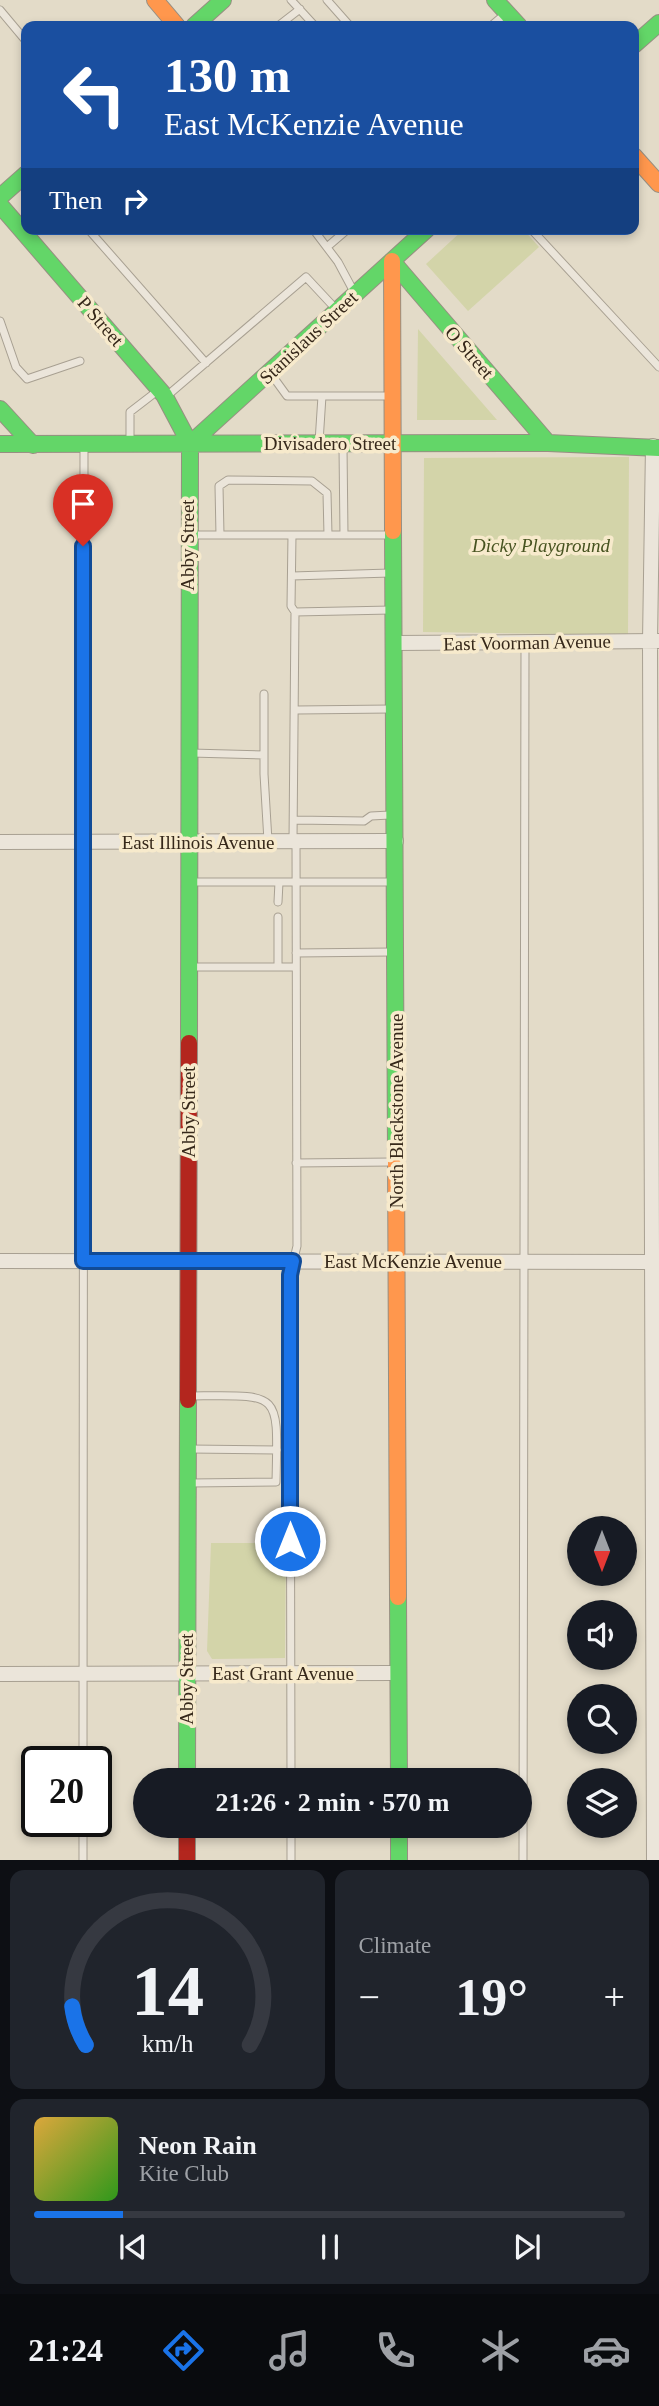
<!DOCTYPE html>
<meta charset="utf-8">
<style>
body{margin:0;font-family:"Times New Roman",serif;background:#20242c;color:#f1f3f6;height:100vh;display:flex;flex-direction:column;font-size:26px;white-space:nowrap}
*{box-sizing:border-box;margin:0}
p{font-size:23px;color:#9ea1a6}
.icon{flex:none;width:38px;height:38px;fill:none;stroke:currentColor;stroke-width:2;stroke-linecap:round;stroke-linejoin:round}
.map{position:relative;height:1860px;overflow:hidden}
.side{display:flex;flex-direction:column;gap:10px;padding:10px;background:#0d0f14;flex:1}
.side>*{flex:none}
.guide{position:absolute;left:21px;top:21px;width:618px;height:214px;border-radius:14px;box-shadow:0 4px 10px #0003;background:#1a4fa0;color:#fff;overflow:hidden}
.needle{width:46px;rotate:180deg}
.fabs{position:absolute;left:567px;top:1516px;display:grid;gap:14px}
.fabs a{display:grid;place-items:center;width:70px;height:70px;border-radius:50%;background:#171b24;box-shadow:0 4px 10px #0003;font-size:35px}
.speed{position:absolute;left:21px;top:1746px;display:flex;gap:14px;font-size:35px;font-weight:700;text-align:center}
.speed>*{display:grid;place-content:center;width:91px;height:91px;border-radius:50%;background:#171b24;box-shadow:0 4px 10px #0003;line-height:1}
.speed .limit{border:4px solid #111;border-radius:10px;background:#fff;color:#111}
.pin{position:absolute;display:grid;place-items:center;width:60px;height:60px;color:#fff;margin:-72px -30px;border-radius:50% 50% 50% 0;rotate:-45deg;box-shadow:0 0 7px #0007}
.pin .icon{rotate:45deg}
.me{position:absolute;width:77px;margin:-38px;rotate:0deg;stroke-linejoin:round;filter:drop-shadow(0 0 5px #0008)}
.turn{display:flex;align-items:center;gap:24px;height:147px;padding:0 28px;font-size:32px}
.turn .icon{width:91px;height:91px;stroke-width:2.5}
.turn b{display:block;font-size:49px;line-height:60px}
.then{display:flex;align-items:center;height:66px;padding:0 28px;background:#0003;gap:14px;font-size:26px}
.big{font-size:52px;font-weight:700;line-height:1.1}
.side .card{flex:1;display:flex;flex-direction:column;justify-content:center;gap:10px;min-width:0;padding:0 24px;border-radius:14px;background:#20242c}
.side .dial{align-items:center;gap:0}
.dial svg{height:182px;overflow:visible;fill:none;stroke:#363941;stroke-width:7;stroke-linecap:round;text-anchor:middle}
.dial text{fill:#f1f3f6;stroke:none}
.song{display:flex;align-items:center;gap:21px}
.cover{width:84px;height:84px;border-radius:10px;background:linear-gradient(135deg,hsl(40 70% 55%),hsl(110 70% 35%))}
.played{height:7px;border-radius:4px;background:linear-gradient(90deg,#1a73e8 15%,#363941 15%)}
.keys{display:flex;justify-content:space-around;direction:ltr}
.heat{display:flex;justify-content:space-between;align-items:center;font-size:38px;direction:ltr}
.side .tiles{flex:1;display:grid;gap:10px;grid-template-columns:1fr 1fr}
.card:last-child{grid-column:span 2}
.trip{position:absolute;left:133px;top:1768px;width:399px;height:70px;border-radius:35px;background:#171b24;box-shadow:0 4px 10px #0003;font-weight:700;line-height:70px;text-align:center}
.menu{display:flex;height:112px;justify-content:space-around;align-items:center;background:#090b0e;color:#9ea1a6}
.menu .icon{width:49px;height:49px}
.menu .current{color:#1a73e8}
.menu b{font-size:32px;color:#f1f3f6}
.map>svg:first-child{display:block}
.green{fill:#d3d4a9}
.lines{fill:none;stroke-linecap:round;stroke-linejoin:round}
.lane-casing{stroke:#a8a092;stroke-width:9}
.street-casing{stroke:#a8a092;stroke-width:16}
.fast-casing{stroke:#978f82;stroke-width:18}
.slow-casing{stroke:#978f82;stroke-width:18}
.jam-casing{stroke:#978f82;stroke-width:18}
.lane{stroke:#ebe5da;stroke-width:7}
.street{stroke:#ebe5da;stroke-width:14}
.fast{stroke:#63d668;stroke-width:16}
.slow{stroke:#ff974d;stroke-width:16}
.jam{stroke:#b3261e;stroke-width:16}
.route-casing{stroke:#114b97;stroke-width:18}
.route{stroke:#1a73e8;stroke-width:12}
.labels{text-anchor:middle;stroke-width:7;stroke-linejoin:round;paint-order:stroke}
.street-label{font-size:19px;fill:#36281a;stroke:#f7eacc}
.park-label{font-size:19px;font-style:italic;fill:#475320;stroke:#f7eacc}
</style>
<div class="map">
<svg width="659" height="1860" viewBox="0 0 659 1860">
<rect width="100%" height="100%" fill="#e3dbc8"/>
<path class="green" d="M464,229H523L539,247L468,311L426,264Z
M418,329L497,420H417Z
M629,457L628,635L423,632L424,458Z
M211,1543H286L285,1658L212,1659L207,1651Z"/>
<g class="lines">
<g class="lane-casing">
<path id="lane" d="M291,0L315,26
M327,0L350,26
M0,10L26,41
M278,26L300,9
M491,26L504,15
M88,229L206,363
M313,229L338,262L353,290
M531,229L659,367
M327,247L348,229
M0,321L16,367L27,379L80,361
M271,374L287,396H322
M168,395L306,277L334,307
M130,440V412L156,392
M319,442L322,396H390
M343,447L344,535
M192,535H390
M220,535L219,486L228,480L312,481L327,493L328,535
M292,535L291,606L295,612L391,610
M292,576L390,573
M264,694V774L268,841
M297,710L391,709
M191,753L264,755
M295,820L364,821L371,816L390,815
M293,841L295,612
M194,882H392
M278,902L279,882
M296,953L392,952
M191,967H296
M278,967V917
M296,1163L392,1162
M190,1396C282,1395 278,1390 276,1482L191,1483
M190,1449L277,1450
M83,1762L84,445
M291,1780L290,1275L297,1246L296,841
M83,1822V1860
M291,1825V1860
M291,1826H395
M523,1860L525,643"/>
</g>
<g class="street-casing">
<path id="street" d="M653,446L650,641L654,1860
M395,643L659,641
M0,842L396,841
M0,1261L658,1262
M0,1674L399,1673"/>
</g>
<g class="fast-casing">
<path id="fast" d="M495,0L519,26
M194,26L223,0
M634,45L659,23
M0,197L26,174
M0,205L164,395L190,444L189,1043
M392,261L548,443
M0,409L33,445
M0,444L548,443L659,448
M190,444L427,229
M393,531L396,1156
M398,1597L399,1780
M187,1780L188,1400
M399,1825V1860"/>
</g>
<g class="slow-casing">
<path id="slow" d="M155,0L177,26
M634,156L659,184
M392,261L393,531
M396,1156L398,1597"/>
</g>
<g class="jam-casing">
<path id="jam" d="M188,1400L189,1043
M187,1825V1860"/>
</g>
<use href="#lane" class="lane"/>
<use href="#street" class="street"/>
<use href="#fast" class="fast"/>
<use href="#slow" class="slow"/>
<use href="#jam" class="jam"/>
</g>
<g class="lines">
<g class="route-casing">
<path id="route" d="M83,546V1261H293L290,1275V1541"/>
</g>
<use href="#route" class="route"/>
</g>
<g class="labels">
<g class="street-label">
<text transform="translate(101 321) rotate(49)" y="7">P Street</text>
<text transform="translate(308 337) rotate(-43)" y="7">Stanislaus Street</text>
<text transform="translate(470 352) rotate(49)" y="7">O Street</text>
<text x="330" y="450">Divisadero Street</text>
<text transform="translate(187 545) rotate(-90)" y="7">Abby Street</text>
<text transform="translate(527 642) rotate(-1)" y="7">East Voorman Avenue</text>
<text x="198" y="849">East Illinois Avenue</text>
<text transform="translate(396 1111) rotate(-90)" y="7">North Blackstone Avenue</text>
<text transform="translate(188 1112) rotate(-90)" y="7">Abby Street</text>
<text x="413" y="1268">East McKenzie Avenue</text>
<text x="283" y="1680">East Grant Avenue</text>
<text transform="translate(186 1679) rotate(-90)" y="7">Abby Street</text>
</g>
<g class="park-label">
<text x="541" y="552">Dicky Playground</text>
</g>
</g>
</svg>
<div class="fabs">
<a><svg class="needle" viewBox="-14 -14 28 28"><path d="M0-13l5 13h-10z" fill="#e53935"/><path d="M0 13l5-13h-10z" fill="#9ea1a6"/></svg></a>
<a><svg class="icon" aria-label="sound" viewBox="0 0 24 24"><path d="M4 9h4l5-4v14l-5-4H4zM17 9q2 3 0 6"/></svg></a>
<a><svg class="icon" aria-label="search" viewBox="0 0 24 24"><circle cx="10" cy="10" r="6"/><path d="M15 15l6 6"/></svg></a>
<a><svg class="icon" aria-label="layers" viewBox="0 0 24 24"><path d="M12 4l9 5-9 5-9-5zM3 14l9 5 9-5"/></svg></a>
</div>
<div class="speed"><div class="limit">20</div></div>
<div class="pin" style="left:83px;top:546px;background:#d93025"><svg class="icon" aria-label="arrive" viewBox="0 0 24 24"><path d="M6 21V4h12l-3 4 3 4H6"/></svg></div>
<svg class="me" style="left:290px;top:1541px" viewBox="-20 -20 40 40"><circle r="17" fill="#1a73e8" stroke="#fff" stroke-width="3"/><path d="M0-11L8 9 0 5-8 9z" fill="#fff"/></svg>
<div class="trip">21:26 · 2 min · 570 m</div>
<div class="guide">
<div class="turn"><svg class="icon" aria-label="left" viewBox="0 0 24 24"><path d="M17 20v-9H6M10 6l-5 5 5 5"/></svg><div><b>130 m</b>East McKenzie Avenue</div></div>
<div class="then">Then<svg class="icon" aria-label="right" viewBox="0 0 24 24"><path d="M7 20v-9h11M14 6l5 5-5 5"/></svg></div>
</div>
</div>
<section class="side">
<div class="tiles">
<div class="card dial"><svg viewBox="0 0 100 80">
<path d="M14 69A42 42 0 1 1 86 69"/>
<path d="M14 69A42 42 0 0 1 8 52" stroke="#1a73e8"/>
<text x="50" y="56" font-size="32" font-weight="700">14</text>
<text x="50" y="72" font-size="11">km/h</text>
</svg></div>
<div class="card"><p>Climate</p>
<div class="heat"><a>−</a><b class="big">19°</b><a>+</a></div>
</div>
<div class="card">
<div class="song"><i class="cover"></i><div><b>Neon Rain</b><p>Kite Club</p></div></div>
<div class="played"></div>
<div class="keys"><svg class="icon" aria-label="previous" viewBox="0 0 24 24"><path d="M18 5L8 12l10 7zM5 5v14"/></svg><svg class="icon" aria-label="pause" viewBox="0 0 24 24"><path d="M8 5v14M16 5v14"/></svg><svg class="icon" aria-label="next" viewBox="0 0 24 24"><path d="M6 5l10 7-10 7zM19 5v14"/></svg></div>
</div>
</div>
</section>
<nav class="menu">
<b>21:24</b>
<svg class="icon current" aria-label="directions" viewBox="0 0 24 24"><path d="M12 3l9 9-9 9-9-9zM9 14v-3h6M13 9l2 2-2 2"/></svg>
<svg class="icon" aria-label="music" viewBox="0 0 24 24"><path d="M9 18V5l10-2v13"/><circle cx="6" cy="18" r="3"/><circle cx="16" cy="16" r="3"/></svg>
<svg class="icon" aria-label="phone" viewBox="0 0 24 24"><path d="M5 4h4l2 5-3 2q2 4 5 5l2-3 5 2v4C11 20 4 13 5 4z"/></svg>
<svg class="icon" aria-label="climate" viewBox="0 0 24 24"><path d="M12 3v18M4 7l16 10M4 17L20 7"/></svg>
<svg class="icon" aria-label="car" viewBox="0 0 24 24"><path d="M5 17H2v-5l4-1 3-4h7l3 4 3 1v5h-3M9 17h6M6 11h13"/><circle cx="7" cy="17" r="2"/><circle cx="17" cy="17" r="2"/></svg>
</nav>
